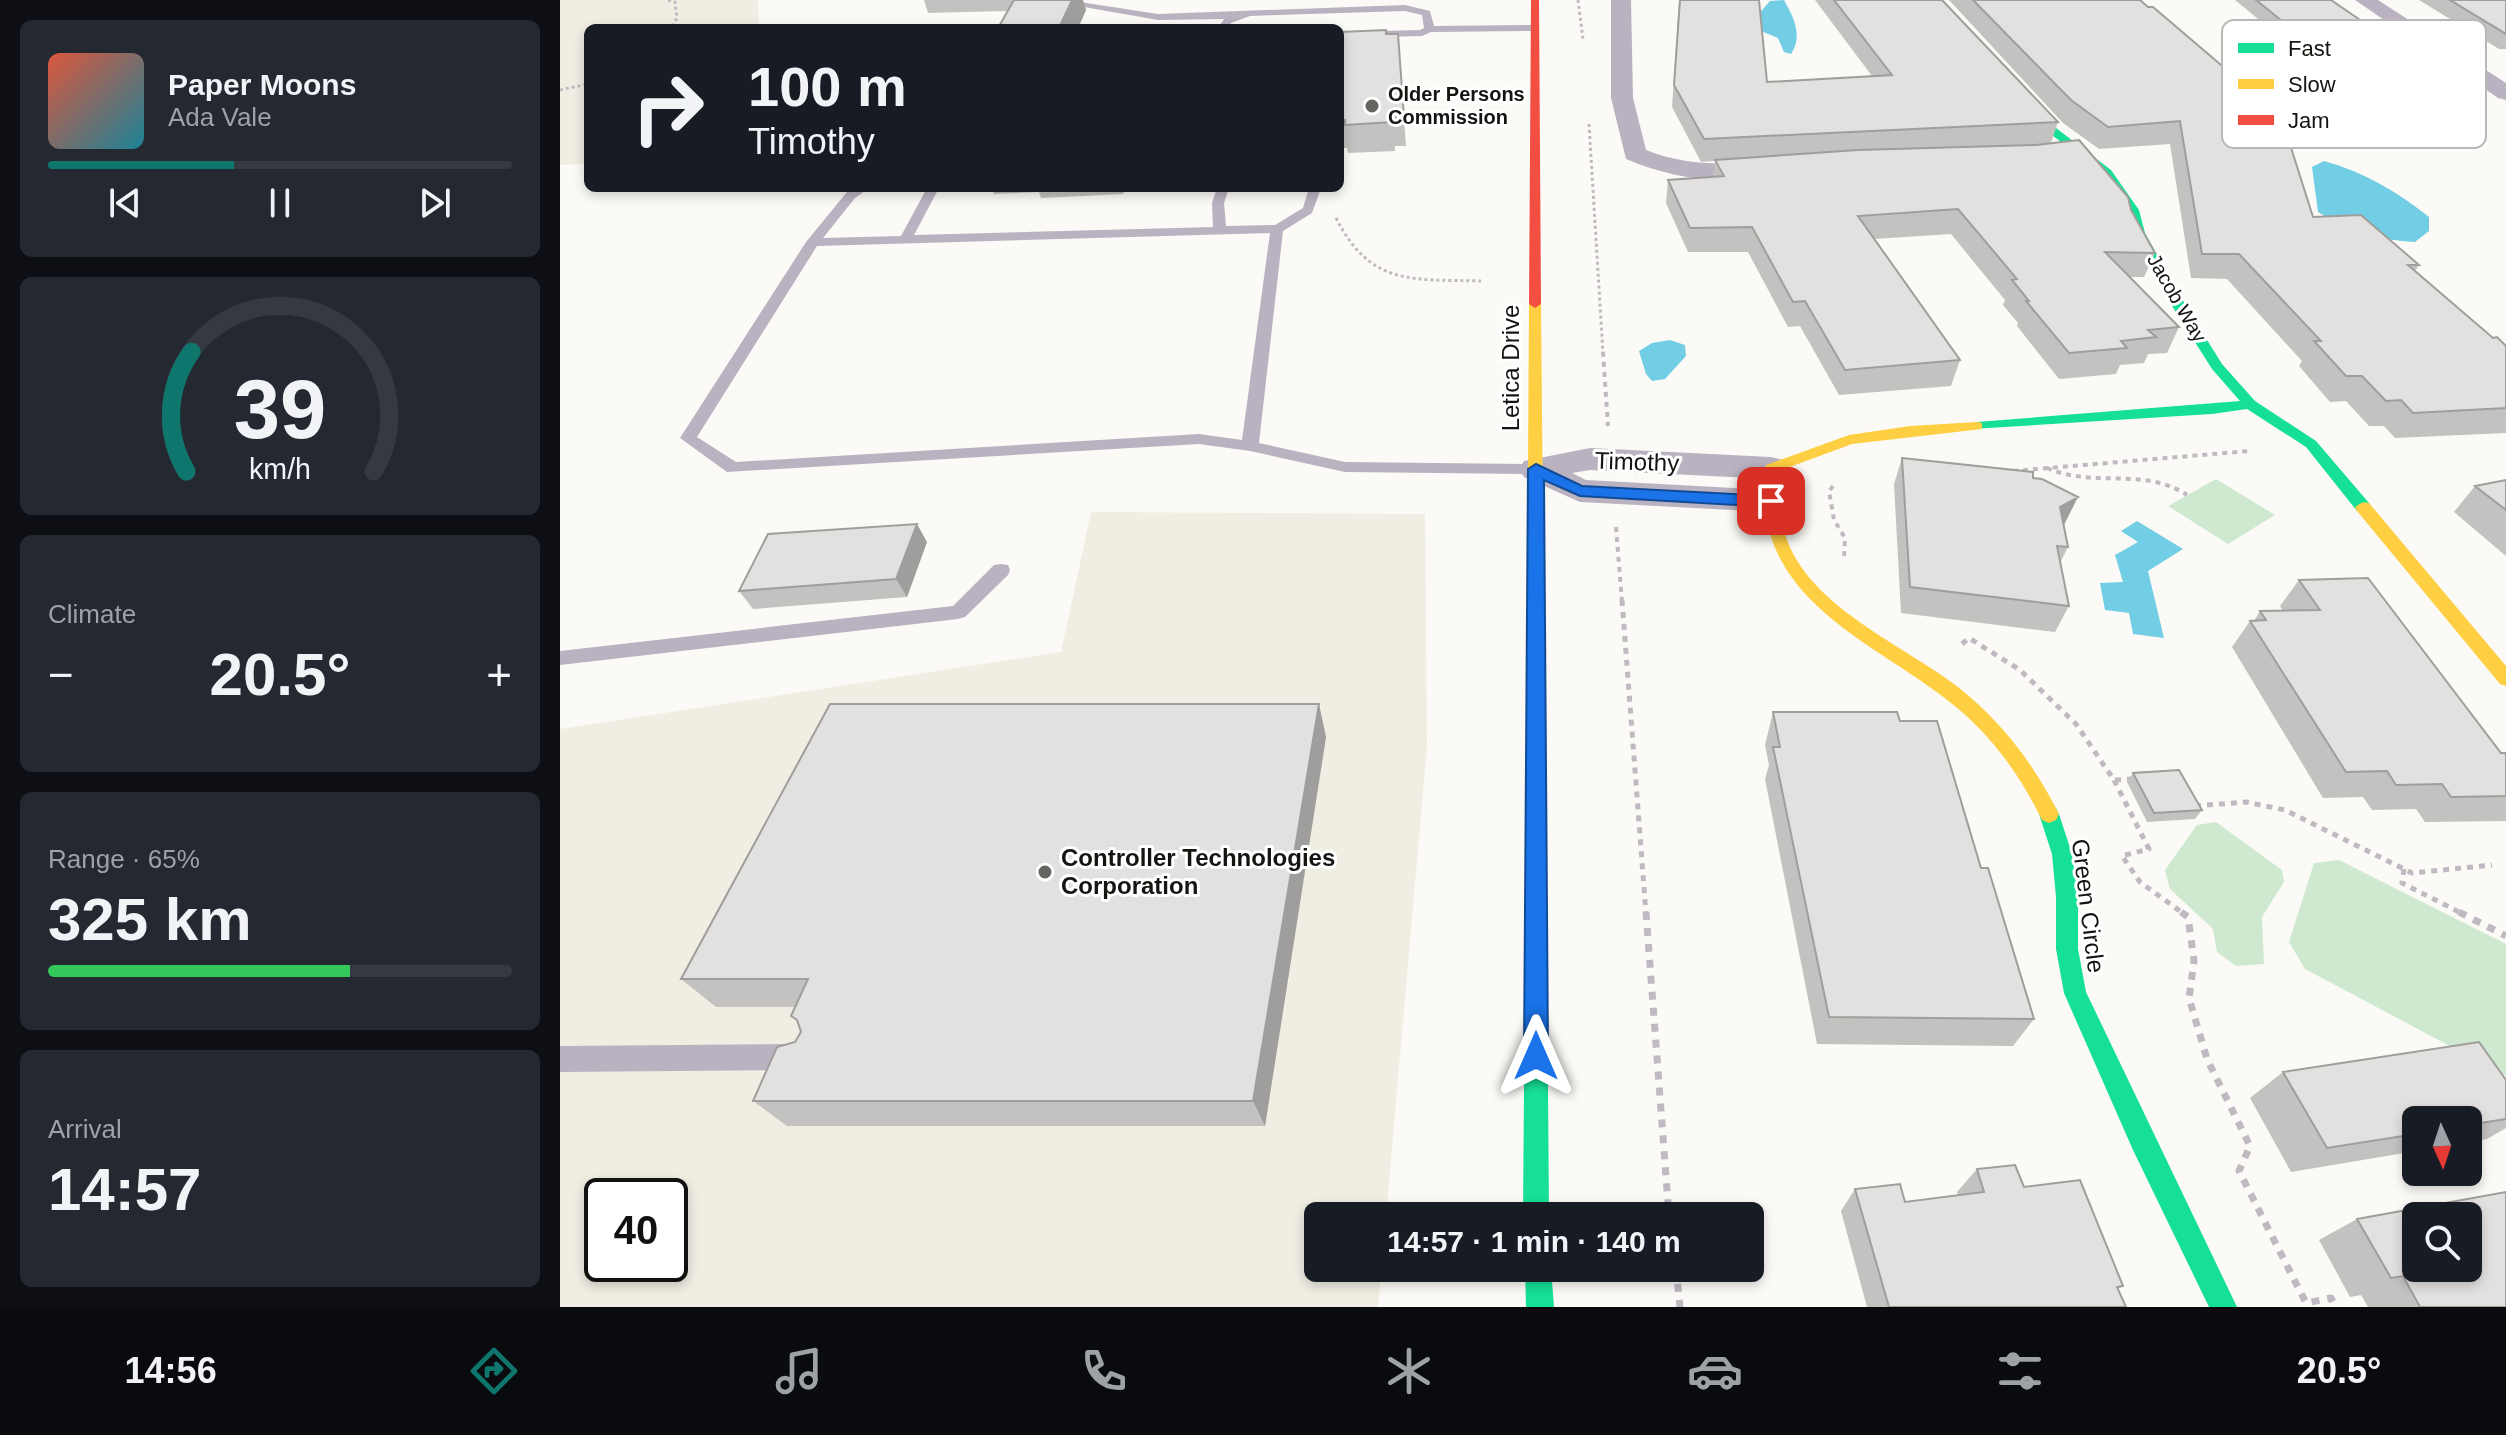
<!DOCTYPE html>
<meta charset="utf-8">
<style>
body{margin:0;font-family:Arial,sans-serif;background:#242831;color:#f1f3f6;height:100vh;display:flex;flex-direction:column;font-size:30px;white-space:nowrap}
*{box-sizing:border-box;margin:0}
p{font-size:26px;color:#9ea1a6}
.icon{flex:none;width:44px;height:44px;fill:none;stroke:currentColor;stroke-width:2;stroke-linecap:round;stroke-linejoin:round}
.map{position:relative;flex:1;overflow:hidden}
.side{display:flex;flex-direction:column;gap:20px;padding:20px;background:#0d0f14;width:560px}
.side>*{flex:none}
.top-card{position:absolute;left:24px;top:24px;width:760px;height:168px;border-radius:12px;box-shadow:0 4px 12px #0003;background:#171b24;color:#f1f3f6;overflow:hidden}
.needle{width:52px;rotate:177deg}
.controls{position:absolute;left:1842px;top:1106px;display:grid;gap:16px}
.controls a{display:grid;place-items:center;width:80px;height:80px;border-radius:12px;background:#171b24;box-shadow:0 4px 12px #0003;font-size:40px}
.speed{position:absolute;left:24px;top:1178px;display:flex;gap:16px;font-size:40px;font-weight:700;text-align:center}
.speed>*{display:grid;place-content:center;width:104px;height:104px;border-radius:50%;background:#171b24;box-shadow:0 4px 12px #0003;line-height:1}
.speed .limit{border:4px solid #111;border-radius:12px;background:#fff;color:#111}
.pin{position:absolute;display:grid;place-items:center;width:68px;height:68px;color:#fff;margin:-34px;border-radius:16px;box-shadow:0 4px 12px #0006}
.me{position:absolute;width:88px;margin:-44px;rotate:0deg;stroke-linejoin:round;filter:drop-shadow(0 0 6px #0008)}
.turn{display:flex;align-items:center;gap:28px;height:168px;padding:0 32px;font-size:36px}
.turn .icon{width:104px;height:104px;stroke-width:2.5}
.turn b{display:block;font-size:56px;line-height:68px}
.big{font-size:60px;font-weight:600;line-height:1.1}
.side .widget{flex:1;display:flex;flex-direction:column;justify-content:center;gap:12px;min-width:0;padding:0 28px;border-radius:12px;background:#242831}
.side .dial{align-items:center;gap:0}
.dial svg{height:208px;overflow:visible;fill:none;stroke:#363941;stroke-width:7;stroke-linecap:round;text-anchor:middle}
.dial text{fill:#f1f3f6;stroke:none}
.song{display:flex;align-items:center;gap:24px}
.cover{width:96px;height:96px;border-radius:12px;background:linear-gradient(135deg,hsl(10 70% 55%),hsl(190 70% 35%))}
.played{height:8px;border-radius:4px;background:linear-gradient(90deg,#0f766e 40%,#363941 40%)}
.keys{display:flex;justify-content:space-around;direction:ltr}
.heat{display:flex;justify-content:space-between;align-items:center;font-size:44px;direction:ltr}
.charge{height:12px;border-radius:6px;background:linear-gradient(90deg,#34c759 65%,#363941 0)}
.trip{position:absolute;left:744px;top:1202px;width:460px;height:80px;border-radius:12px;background:#171b24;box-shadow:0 4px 12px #0003;font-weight:600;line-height:80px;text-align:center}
.menu{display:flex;height:128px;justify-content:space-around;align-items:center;background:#090b0e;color:#9ea1a6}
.menu .icon{width:56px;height:56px}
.menu .active{color:#0f766e}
.menu b{font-size:36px;color:#f1f3f6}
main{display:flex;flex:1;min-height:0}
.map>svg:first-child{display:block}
.built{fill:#f0eee3;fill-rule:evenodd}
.green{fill:#cfe9d0}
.water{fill:#72cee4}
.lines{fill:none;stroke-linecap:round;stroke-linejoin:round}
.path-far3{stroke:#bfbac1;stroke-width:3;stroke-dasharray:3 3;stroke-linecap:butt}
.path-far2{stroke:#bfbac1;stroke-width:4;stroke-dasharray:5 5;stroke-linecap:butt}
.path-far1{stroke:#bfbac1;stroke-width:5;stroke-dasharray:6 6;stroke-linecap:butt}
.path{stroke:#bfbac1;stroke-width:7;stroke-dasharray:8 8;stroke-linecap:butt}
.lane{fill:#bab2c1;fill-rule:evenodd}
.street{fill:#bab2c1;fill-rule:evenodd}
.fast{fill:#16e098;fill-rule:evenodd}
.slow{fill:#ffcf43;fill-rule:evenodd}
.jam{fill:#f24e42;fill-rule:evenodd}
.wall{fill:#c3c2c0}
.shaded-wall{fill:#9f9e9c}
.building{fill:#e3e1df;stroke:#9f9e9c;stroke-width:2;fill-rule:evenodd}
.route{fill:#1a73e8;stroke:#114b97;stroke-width:2}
.poi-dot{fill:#656461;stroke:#fff;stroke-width:3}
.labels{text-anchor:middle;stroke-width:6;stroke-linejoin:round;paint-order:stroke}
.far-poi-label{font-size:20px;font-weight:bold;fill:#141411;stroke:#fff;text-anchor:start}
.far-street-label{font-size:20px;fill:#141411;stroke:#fff}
.street-label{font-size:24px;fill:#141411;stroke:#fff}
.poi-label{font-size:24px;font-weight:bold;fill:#141411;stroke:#fff;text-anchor:start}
.key{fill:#fff;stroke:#b8b8b8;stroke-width:2}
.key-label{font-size:22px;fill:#141411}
</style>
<main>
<section class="side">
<div class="widget">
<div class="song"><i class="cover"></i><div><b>Paper Moons</b><p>Ada Vale</p></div></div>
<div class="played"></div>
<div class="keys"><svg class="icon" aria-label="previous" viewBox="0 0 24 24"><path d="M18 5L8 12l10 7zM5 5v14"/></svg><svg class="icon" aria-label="pause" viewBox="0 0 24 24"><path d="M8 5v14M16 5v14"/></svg><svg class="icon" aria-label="next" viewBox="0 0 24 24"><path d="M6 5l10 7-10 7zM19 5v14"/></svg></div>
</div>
<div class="widget dial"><svg viewBox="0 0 100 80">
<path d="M14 69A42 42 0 1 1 86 69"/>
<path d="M14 69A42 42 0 0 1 16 23" stroke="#0f766e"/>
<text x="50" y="56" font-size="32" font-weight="700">39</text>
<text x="50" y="72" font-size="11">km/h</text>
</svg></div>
<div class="widget"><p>Climate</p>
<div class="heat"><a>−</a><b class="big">20.5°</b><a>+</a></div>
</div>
<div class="widget"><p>Range · 65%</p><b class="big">325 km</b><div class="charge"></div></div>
<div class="widget"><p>Arrival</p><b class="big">14:57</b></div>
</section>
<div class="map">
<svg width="1946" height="1307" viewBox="0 0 1946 1307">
<rect width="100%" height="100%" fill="#fbfaf6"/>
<path class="built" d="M0,0H198L199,28H28V164L0,165Z
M531,512L865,514L867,747L826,1216H758V1268H821L818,1307H0V729L501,652ZM42,1196H110V1264H42Z"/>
<path class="green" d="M1656,479L1715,515L1668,544L1608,506Z
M1656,822L1722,870L1724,882L1702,917L1704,964L1676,966L1657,952L1653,929L1610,889L1605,870L1637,825Z
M1779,860L1946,944V1076L1745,969L1729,942L1754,863Z"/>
<path class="water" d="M1224,0C1234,18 1243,36 1231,54L1224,52L1218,38L1196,29V17L1210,1Z
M1764,161C1804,172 1836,191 1869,217V231L1855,242C1814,239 1794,235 1758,212L1752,167Z
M1110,340L1125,345L1126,356L1105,379L1092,381L1086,374L1079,351L1092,343Z
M1577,521L1623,549L1588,571L1604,638L1573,634L1569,613L1545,610L1540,583L1563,582L1555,555L1578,542L1561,531Z"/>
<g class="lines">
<path class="path-far3" d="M108,0L115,2L117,18L111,28
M1018,0L1023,39
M0,90L28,84
M1029,124L1043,354
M776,218C811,287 853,279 921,281"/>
<path class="path-far2" d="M1043,352L1048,426
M1487,468C1536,489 1582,466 1627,495
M1453,471L1689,451
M1273,486L1269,491L1274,520L1285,538L1284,559
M1056,527L1062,602"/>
<path class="path-far1" d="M1062,600L1086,914
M1402,644L1409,638L1460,670L1516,724L1554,780L1573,779
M1554,780L1589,849L1562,856L1580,882L1624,914
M1635,806L1686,802L1725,810L1852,873L1932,865
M1844,869L1842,883L1903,914"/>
<path class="path" d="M1086,912L1109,1216
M1621,912L1628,917L1634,961L1629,998L1647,1059L1690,1146L1679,1171L1746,1303L1771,1298L1776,1307
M1899,912L1946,936
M1116,1268L1120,1307"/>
<path class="lane" d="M484,0H507L598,14L845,5L870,11L874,26L973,25L978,28L973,31L871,32L862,36L780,38V32L860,30L864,28L862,15L845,11L690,16L671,23L668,28H658L664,19L598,20Z
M294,188H309L295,198L263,238L341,236L367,188H379L354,235L653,227L652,203L657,188H669L664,203L666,226L715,225L743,208L749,188H761L752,213L723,231L699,443L785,462L976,464L985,469L976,474L785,472L690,451L639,444L167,472L120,438L246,242L287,192ZM710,233L682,440L639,434L176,462L137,437L257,246Z
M441,564L448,565L450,570L448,575L405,617L398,619L0,665V651L393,606L434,565Z
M240,1044L249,1048L253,1057L249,1066L240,1070L0,1072V1046Z"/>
<path class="street" d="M1051,0H1071L1073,98L1086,150C1127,166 1165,165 1208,162L1217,164L1220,169L1217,174C1167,187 1113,179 1066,159L1051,98Z
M1795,0H1818L1946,83V100L1938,98Z
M1030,448L1211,457L1223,460L1228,468L1223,476L1211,479L1030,470L1012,473L1026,480L1211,490L1223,493L1229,501L1223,509L1211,512L1020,502L964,477L959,469L964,461Z"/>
<path class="fast" d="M1369,0H1378L1496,128L1551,170L1579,210L1585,233L1626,306L1662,364L1695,401L1756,441L1809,503L1811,507L1809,511H1797L1746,447L1687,409L1652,414L1412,429V423L1417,422L1680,401L1652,369L1612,306L1573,233L1567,210L1543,174L1488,132Z
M1489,805L1496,808L1499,814L1512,854L1518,897V949L1526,992L1677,1307H1649L1573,1150L1504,993L1496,949V897L1492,854L1479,814L1482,808Z
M976,947L984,950L987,957L989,1216H963L965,957L968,950Z
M965,1268H991L994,1307H966Z"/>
<path class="slow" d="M975,300L981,304L987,957L984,964L976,967L968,964L965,957L969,304Z
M1417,422L1422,423V429L1292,444L1219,471C1219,493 1220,516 1226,537C1249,607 1344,645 1398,687C1442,722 1474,764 1499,814L1496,820L1489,823L1482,820C1462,779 1437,743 1402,712C1333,651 1215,613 1205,507C1203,494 1201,477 1206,465L1289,435L1350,426Z
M1803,502L1809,503L1946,666V686L1940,684L1797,511L1795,507Z"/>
<path class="jam" d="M971,0H979L981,304L975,308L969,304Z"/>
</g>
<path class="wall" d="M364,0H523L526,10L518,28H438L447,11L368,13Z
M1119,0H1199L1207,82L1312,76L1255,0H1382L1498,122L1491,143L1571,210L1595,253L1584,277H1570L1619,327L1607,353L1588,354L1584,363L1560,365L1556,374L1499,379L1457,326L1458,323L1443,305L1445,300L1391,234L1314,239L1400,360L1391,386L1279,395L1240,326L1228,327L1188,252H1128L1106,203L1108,180L1153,177L1155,161L1141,162L1112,107Z
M1389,0H1580L1753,217L1859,265L1855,271L1933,338L1946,346V433L1835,438L1824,426H1809L1786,401L1770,402L1739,366L1742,361L1667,279L1631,278L1610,144L1539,149L1503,123Z
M1675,0H1771L1835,44L1828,57L1747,59Z
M1859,0H1946V49H1939Z
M780,32L838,34L846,146H835V151L788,153L787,148H780Z
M432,188H565L563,194L481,198L479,192L434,194Z
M1342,458L1505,523L1504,524L1508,547L1500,563L1509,606L1495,632L1341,613L1334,484Z
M1946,480V556L1894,512L1915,486Z
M367,542L347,597L193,609L179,591Z
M1739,580L1941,753L1946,755V821L1865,822L1856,809L1812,810L1803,797L1763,798L1672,647L1690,621H1694L1700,611H1723L1720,606Z
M1213,712L1340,721L1421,868L1474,1019L1453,1046L1257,1044L1205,779L1209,765L1205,745Z
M766,737L705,1126H227L193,1101L235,1042L241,1032L238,1022L231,1016L235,1007H156L121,979Z
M1573,773L1642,810L1635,819L1587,822L1567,782Z
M1723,1072L1946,1080V1128L1927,1139L1908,1142V1120H1856V1151L1731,1172L1690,1098Z
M1417,1169L1464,1187L1563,1286L1558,1289L1566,1307H1307L1281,1211L1295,1189L1345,1202L1398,1195L1397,1192Z
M1797,1219L1946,1307H1808L1801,1295L1790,1297L1759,1240Z"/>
<path class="shaded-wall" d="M512,0H523L526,10L518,28H499Z
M1518,497L1505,523L1488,534L1500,507Z
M357,524L367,542L347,597L336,579Z
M759,704L766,737L705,1126L693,1101Z"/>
<path class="building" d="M454,0H512L499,28H438Z
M1120,0H1199L1207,82L1332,75L1274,0H1382L1498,122L1144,139L1114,85Z
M1413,0H1580L1588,7H1593L1721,116L1753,217L1801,215L1859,265H1848L1933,338L1937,337L1946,346V408L1853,413L1841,400L1826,401L1802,376H1786L1754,341H1761L1679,254H1642L1620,121L1548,127L1511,100Z
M1696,0H1771L1835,44L1753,46Z
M1890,0H1946V34Z
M826,30V34H838L844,117L832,118L833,122L785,125V120H780V32Z
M1519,140L1568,197L1571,210L1595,253L1545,252L1619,327L1588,330L1596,337L1561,341L1567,348L1509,353L1466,301H1469L1452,280L1457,279L1398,209L1298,216L1400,360L1285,370L1245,301L1233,302L1192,227L1130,228L1108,180L1164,176L1155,160L1298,150L1476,145Z
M1342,458L1473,472V478L1482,479L1518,497L1500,507L1508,547L1497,546L1509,606L1350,587Z
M1946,480V510L1915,486Z
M357,524L336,579L179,591L208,534Z
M1808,578L1941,753H1945L1946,755V796L1891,797L1882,784L1836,785L1827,771L1786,772L1690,621L1706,620L1700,611L1760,610L1739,580Z
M270,704H759L693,1101H193L217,1047L235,1042L241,1032L237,1020L231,1016L248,979H121Z
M1213,712H1337L1340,721H1377L1421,868H1428L1474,1019L1269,1017L1213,747H1220Z
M1619,770L1642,810L1594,813L1573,773Z
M1919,1042L1946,1080V1119L1908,1125V1120H1856V1134L1767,1148L1723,1072Z
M1455,1165L1464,1187L1520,1180L1563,1286L1557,1287L1566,1307H1329L1295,1189L1340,1184L1345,1202L1424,1192L1417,1169Z
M1946,1192V1307H1860L1843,1276L1831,1278L1797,1219ZM1856,1216H1908V1268H1856Z"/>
<path class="route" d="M976,464L1022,486L1211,496L1219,501L1211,507L1020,496L984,480L988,1056L985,1064L976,1067L968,1064L964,1056L968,469Z"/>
<g class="poi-dot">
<circle cx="812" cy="106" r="8"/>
<circle cx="485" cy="872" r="8"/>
</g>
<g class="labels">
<g class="far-poi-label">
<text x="828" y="101">Older Persons<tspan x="828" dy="23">Commission</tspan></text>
</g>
<g class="far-street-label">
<text transform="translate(1617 298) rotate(60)" y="7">Jacob Way</text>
</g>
<g class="street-label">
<text transform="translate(951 368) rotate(-90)" y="8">Letica Drive</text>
<text transform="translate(1077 462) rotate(2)" y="8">Timothy</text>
<text transform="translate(1528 906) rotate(83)" y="8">Green Circle</text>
</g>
<g class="poi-label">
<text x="501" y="866">Controller Technologies<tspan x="501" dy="28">Corporation</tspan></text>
</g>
</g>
<rect x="1662" y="20" width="264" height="128" rx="12" class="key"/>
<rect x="1678" y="43" width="36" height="10" fill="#16e098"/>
<rect x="1678" y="79" width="36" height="10" fill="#ffcf43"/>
<rect x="1678" y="115" width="36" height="10" fill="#f24e42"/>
<g class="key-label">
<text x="1728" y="56">Fast</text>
<text x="1728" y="92">Slow</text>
<text x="1728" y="128">Jam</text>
</g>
</svg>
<div class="controls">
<a><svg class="needle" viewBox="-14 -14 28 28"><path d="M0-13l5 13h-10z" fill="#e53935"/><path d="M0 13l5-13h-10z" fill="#9ea1a6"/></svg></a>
<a><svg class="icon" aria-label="search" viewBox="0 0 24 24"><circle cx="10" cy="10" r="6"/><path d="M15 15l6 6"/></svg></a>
</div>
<div class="speed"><div class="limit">40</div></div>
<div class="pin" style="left:1211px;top:501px;background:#d93025"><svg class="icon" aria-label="arrive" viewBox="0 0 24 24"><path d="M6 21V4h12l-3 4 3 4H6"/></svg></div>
<svg class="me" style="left:976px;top:1056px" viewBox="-20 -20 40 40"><path d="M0-17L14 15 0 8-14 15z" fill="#1a73e8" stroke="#fff" stroke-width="4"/></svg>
<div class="trip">14:57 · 1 min · 140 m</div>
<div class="top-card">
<div class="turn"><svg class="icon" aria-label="right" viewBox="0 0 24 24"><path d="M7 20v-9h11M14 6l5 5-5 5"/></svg><div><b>100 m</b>Timothy</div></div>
</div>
</div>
</main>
<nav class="menu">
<b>14:56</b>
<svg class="icon active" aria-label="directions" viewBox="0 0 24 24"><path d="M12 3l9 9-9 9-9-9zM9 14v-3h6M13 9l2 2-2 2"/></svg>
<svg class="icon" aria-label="music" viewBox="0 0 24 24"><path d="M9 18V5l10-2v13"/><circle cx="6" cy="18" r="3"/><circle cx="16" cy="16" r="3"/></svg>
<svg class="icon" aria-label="phone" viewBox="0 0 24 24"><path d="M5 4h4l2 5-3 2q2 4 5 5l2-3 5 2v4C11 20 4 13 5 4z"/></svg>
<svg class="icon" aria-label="climate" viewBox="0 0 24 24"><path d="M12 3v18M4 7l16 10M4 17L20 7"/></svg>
<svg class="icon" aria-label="car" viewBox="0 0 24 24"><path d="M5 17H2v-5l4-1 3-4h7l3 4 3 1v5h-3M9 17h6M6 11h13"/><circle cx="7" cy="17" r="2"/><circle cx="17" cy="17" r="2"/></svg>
<svg class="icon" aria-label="filters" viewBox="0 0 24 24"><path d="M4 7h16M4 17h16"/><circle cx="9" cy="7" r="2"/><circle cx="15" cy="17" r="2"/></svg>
<b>20.5°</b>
</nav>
